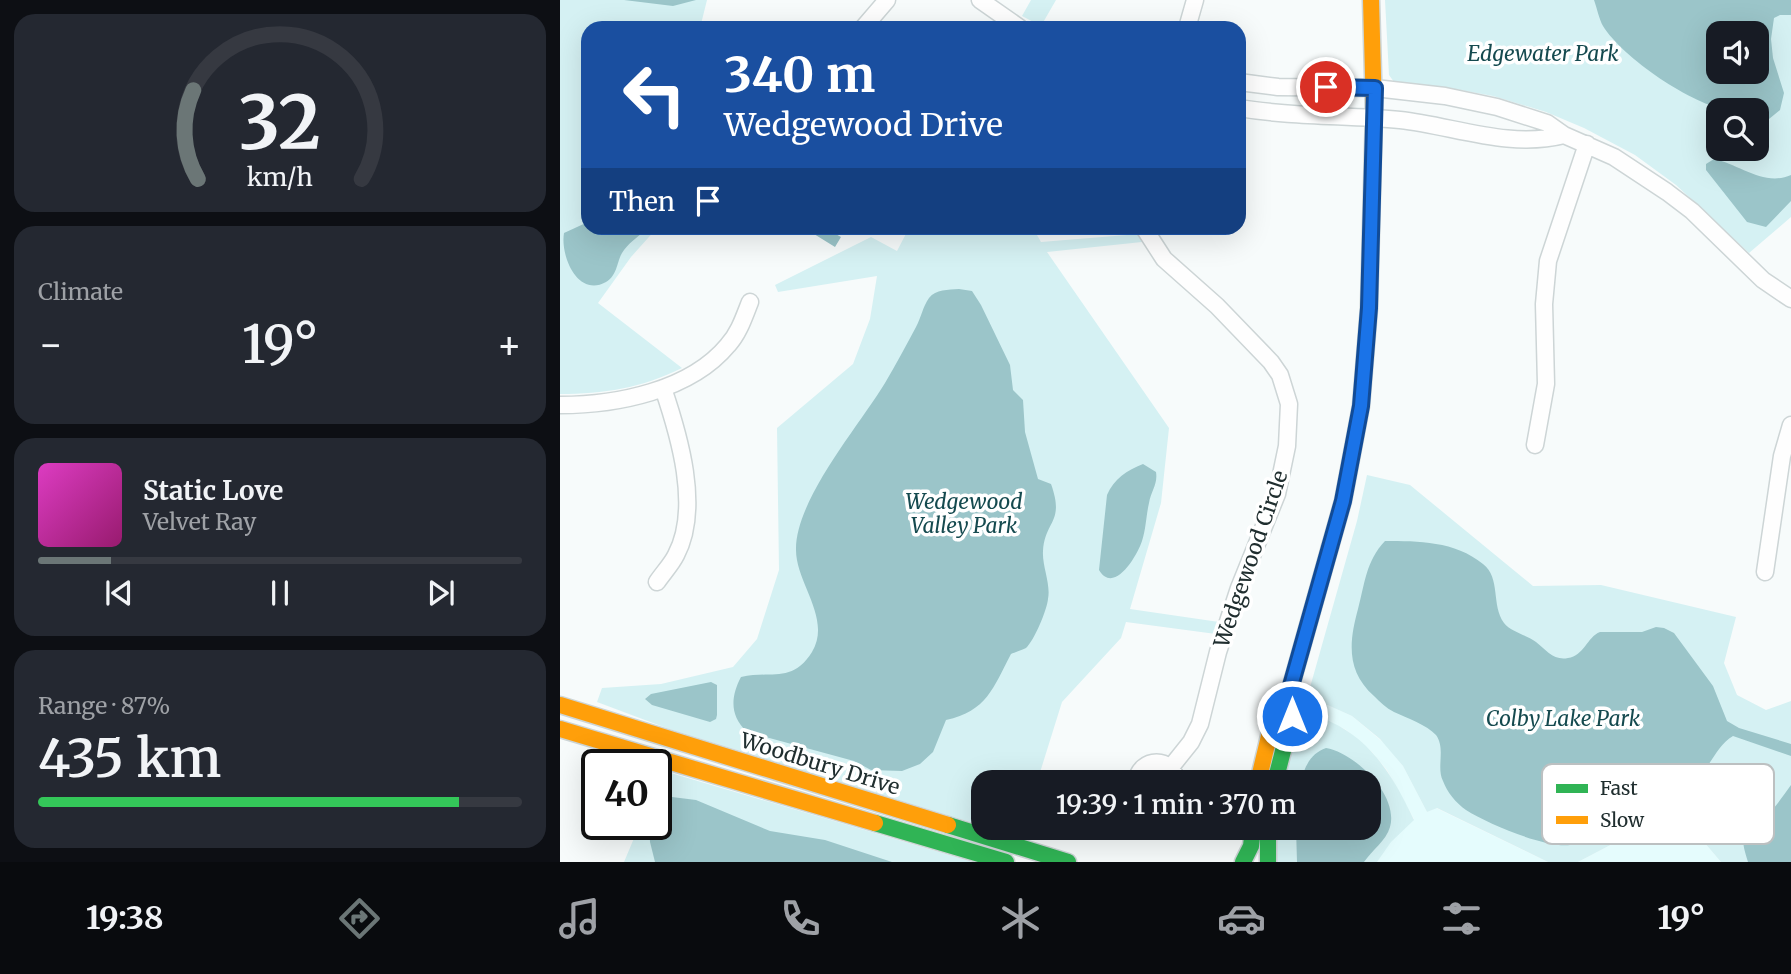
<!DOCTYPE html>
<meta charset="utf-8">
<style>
body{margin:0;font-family:Merriweather,serif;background:#242831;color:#f1f3f6;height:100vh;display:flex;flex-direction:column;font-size:26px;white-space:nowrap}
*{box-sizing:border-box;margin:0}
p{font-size:23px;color:#9ea1a6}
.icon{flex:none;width:38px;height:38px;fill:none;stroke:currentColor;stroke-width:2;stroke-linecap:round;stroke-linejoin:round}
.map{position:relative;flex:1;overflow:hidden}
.panel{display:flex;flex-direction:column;gap:14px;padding:14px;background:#0d0f14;width:560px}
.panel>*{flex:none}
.guide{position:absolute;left:21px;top:21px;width:665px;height:214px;border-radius:21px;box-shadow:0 7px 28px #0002;background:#1a4fa0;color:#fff;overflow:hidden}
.controls{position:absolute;left:1146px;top:21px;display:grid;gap:14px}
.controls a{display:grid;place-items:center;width:63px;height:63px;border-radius:14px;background:#171b24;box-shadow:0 7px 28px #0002;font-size:35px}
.speed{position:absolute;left:21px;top:749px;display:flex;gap:14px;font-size:35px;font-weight:700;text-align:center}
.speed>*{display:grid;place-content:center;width:91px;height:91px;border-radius:50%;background:#171b24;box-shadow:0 7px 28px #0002;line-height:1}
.speed .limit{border:4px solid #111;border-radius:10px;background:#fff;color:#111}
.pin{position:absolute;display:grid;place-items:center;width:60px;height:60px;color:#fff;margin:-30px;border:4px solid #fff;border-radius:50%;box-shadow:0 2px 7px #0007}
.me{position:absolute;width:77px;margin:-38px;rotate:0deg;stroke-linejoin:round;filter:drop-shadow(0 0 5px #0008)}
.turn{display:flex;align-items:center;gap:24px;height:147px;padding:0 28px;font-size:32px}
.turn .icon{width:91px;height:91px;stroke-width:2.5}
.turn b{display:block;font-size:49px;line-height:60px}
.then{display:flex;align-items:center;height:66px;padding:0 28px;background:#0003;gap:14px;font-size:26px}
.big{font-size:52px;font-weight:600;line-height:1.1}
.panel .card{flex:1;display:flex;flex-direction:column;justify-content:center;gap:10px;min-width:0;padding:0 24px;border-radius:21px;background:#242831}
.panel .dial{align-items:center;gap:0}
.dial svg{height:182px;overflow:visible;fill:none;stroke:#363941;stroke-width:7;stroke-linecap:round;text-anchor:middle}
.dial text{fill:#f1f3f6;stroke:none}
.song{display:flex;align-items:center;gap:21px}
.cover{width:84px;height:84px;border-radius:10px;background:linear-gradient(135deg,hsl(310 70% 55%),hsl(320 70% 35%))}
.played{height:7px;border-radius:4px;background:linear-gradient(90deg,#6b7676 15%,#363941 15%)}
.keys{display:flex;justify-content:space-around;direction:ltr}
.heat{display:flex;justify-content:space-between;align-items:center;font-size:38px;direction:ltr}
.charge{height:10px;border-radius:5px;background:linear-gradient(90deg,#34c759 87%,#363941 0)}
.trip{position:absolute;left:411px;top:770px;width:410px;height:70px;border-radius:21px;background:#171b24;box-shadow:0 7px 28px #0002;font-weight:600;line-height:70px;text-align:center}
.dock{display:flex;height:112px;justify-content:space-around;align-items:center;background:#090b0e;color:#9ea1a6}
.dock .icon{width:49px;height:49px}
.dock .on{color:#6b7676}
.dock b{font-size:32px;color:#f1f3f6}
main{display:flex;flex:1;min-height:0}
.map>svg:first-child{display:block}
.built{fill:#e5fcfd}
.green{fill:#d5f1f3;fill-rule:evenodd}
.water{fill:#9bc5c9;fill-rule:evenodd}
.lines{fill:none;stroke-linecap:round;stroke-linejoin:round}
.street-casing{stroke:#cdd5d6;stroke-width:19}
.fast-casing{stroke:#cdd5d6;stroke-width:19}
.slow-casing{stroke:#cdd5d6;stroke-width:19}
.street{stroke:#fefefe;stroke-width:16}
.fast{stroke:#30b455;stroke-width:16}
.slow{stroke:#ff9f0a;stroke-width:16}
.route-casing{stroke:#114b97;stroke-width:18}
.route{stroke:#1a73e8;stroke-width:12}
.labels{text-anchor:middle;stroke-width:7;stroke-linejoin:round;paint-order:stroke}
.park-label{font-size:21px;font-style:italic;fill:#154a4f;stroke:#fff}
.street-label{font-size:21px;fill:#202e2f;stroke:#fff}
.key{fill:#fff;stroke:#bcc0c1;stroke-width:2}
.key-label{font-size:19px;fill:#202e2f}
</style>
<main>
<section class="panel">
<div class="card dial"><svg viewBox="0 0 100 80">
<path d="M14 69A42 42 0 1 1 86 69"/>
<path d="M14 69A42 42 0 0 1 12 30" stroke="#6b7676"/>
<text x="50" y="56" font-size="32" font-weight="700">32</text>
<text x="50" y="72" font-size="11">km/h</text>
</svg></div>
<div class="card"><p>Climate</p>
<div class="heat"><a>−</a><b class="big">19°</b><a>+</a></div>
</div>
<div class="card">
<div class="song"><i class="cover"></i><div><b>Static Love</b><p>Velvet Ray</p></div></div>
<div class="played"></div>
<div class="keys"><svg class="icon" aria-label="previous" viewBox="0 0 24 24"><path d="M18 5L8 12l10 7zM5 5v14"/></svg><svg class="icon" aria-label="pause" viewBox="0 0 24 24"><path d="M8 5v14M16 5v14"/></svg><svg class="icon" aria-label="next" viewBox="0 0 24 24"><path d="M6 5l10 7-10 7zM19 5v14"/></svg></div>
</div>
<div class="card"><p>Range · 87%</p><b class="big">435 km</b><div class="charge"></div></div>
</section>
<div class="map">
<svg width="1231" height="862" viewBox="0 0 1231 862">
<rect width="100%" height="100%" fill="#f7fbfb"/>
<path class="built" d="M750,684L749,691L752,698L792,716L825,744L843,766L867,812L876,808L988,862H812L847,823L854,819L827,770L812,752L785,729L756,716L737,727Z
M1100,819L1132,828L1161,862H1018Z"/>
<path class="green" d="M0,0H147L140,28H28V228H97L71,257L38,303L122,368C82,388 43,394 0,394Z
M471,0H496L481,26L462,16Z
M825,0H1231V217L1189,253L1116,185L1075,155L1024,128L986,112L933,96L895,89L834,82L829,75ZM1158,33H1197V72H1158ZM1158,110H1197V149H1158Z
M349,228H473L481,242L579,234L582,242L487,252L609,428L601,503L570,609L659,622L656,634L566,622L561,638L502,702L477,782H424L423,826L109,729L37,702L42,688L101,684L173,667L197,639L219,570L217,428L293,364L310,319L317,276L218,292L215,285L311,237L337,251Z
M807,475L850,485L973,586L1041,585L1176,617L1164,663L1177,695L1206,710L1231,701V862H1161L1132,828L1100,819L1018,862H988L877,808L867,812L843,766L820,739L792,716L754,699L749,691L797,521Z
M745,715C755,715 763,718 771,722C813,741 835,780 854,820L831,842L817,862H714L716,828H808V782H724L741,718Z
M104,771L413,862H64L80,824H96V788Z"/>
<path class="water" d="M64,0H136L113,6Z
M1034,0H1231V15H1220L1214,18L1211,39L1213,58L1224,93L1220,110L1209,119L1197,117V110C1188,110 1178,111 1169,110C1133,106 1062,57 1043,26C1039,19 1037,8 1034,0ZM1197,33V72H1158V33Z
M1154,159C1179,164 1204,187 1231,175V201L1206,227L1187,222L1146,170V164Z
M28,222V228H89C81,234 71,241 64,250C56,260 59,274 46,282C18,298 0,256 4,233Z
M257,228H265L281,237L275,247L254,234Z
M399,289L412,291L421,305L450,365L453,390L463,400L465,432L478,479L491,484C505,523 485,520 483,551C482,566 491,584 488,599C487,610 474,641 466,648C462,650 455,652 451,654C433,688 427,711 386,720L373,752L360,764L342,771L311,770L294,761L187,732C169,715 171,696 181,677C211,670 232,684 252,652C272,619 236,583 236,550C235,500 299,426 325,383C336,364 346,346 356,327C361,318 363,306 369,298C376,289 388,290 399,289Z
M583,464L596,472C598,484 591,491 589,503C586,516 586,529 582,541C577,556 554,595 539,570L547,495C554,479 567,470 583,464Z
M825,541C858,541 895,541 923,564C941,578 931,605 944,623C951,632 967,635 976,642C986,650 994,661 1008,658C1024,656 1027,637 1040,632H1082L1096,627L1104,628L1114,633L1153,686L1167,721L1179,728L1231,744V756L1173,736C1155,746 1150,772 1130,782C1110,791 1096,767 1067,794C1061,799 1061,806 1057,812C1048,826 1026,843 1010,845C985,848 928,824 906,810C896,803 887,792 883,781C876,767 886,749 876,735C867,725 847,718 834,712C826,708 820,702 814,696C786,671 789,642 798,609C805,583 806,561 825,541Z
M151,682L157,685V715L156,719L150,722L92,705L85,699L91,694Z
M766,748C795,753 839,795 830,827C826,841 812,850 804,862H737L736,828H808V782H741C744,767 751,753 766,748Z
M1231,785V862H1188C1177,828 1186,836 1206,816C1216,807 1223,796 1231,785Z
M112,797L136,800L210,831L265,840L332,862H95L90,842L89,824H96C96,809 96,802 112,797Z"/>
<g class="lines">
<g class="street-casing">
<path id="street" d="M420,0L460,28
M303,28L327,0
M627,28L635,0
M679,82L718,87L815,88L885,96L937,107L987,123L1004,135L1054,157L1107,192L1132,211L1203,280L1231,299
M679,108C732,117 786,115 840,120C894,126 949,149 1004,135
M584,228L604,259L657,306L711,362L720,375L729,404L727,446L717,494L679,588L658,652L640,724L631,742L611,767
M0,405C56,405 130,391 168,345C179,333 184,317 190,302
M975,445L986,384L984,304L988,261L1027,144
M1205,572L1222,456L1231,425
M97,582C103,573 111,565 116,555C141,508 119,435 103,388
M576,782C580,756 613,756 617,782"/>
</g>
<g class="fast-casing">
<path id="fast" d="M770,547L783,501L801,406L809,308L814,112
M715,782L732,716L727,700
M315,823L446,862
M388,825L508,862
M708,828V862
M683,862L691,846L693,828"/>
</g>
<g class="slow-casing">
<path id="slow" d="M811,0L814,112
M0,705L388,825
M0,729L315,823
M698,782L715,711L727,700L770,547"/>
</g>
<use href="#street" class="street"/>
<use href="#fast" class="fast"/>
<use href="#slow" class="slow"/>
</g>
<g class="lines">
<g class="route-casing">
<path id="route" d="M732,716L727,700L783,501L801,406L809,308L815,88L766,87"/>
</g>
<use href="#route" class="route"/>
</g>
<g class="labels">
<g class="park-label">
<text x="983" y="61">Edgewater Park</text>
<text x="404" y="509">Wedgewood<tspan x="404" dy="24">Valley Park</tspan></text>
<text x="1003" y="726">Colby Lake Park</text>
</g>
<g class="street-label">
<text transform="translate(691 559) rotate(-71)" y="7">Wedgewood Circle</text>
<text transform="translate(260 764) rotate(17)" y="7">Woodbury Drive</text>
</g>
</g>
<rect x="982" y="764" width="232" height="80" rx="10" class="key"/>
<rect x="996" y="784" width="32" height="9" fill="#30b455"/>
<rect x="996" y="816" width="32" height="8" fill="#ff9f0a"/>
<g class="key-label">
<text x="1040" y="795">Fast</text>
<text x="1040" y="827">Slow</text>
</g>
</svg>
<div class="controls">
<a><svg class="icon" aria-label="sound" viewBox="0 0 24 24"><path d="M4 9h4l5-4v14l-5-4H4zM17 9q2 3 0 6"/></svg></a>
<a><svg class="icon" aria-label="search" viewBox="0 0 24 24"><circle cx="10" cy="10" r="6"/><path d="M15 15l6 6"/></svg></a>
</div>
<div class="speed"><div class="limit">40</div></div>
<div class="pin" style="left:766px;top:87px;background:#d93025"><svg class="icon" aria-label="arrive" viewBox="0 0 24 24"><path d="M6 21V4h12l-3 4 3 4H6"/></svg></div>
<svg class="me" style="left:732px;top:716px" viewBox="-20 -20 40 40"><circle r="17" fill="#1a73e8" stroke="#fff" stroke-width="3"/><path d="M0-11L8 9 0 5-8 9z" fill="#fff"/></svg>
<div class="trip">19:39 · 1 min · 370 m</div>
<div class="guide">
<div class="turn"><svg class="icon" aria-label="left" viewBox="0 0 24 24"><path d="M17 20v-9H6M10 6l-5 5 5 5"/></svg><div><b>340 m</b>Wedgewood Drive</div></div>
<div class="then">Then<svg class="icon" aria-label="arrive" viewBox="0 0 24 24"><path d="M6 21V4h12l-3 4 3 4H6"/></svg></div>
</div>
</div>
</main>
<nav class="dock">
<b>19:38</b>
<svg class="icon on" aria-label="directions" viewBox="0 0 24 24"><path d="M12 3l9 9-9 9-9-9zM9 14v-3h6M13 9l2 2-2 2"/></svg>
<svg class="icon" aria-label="music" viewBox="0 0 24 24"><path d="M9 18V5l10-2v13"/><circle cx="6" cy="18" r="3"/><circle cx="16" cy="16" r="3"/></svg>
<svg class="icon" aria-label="phone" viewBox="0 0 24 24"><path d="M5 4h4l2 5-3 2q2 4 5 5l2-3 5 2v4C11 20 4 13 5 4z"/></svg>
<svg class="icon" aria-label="climate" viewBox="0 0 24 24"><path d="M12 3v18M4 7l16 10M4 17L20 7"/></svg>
<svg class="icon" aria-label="car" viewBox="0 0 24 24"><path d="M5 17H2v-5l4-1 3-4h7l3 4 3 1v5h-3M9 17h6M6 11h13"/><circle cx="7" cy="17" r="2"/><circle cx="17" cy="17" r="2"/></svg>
<svg class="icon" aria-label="filters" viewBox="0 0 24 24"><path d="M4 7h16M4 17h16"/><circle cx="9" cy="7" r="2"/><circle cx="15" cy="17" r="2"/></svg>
<b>19°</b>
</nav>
